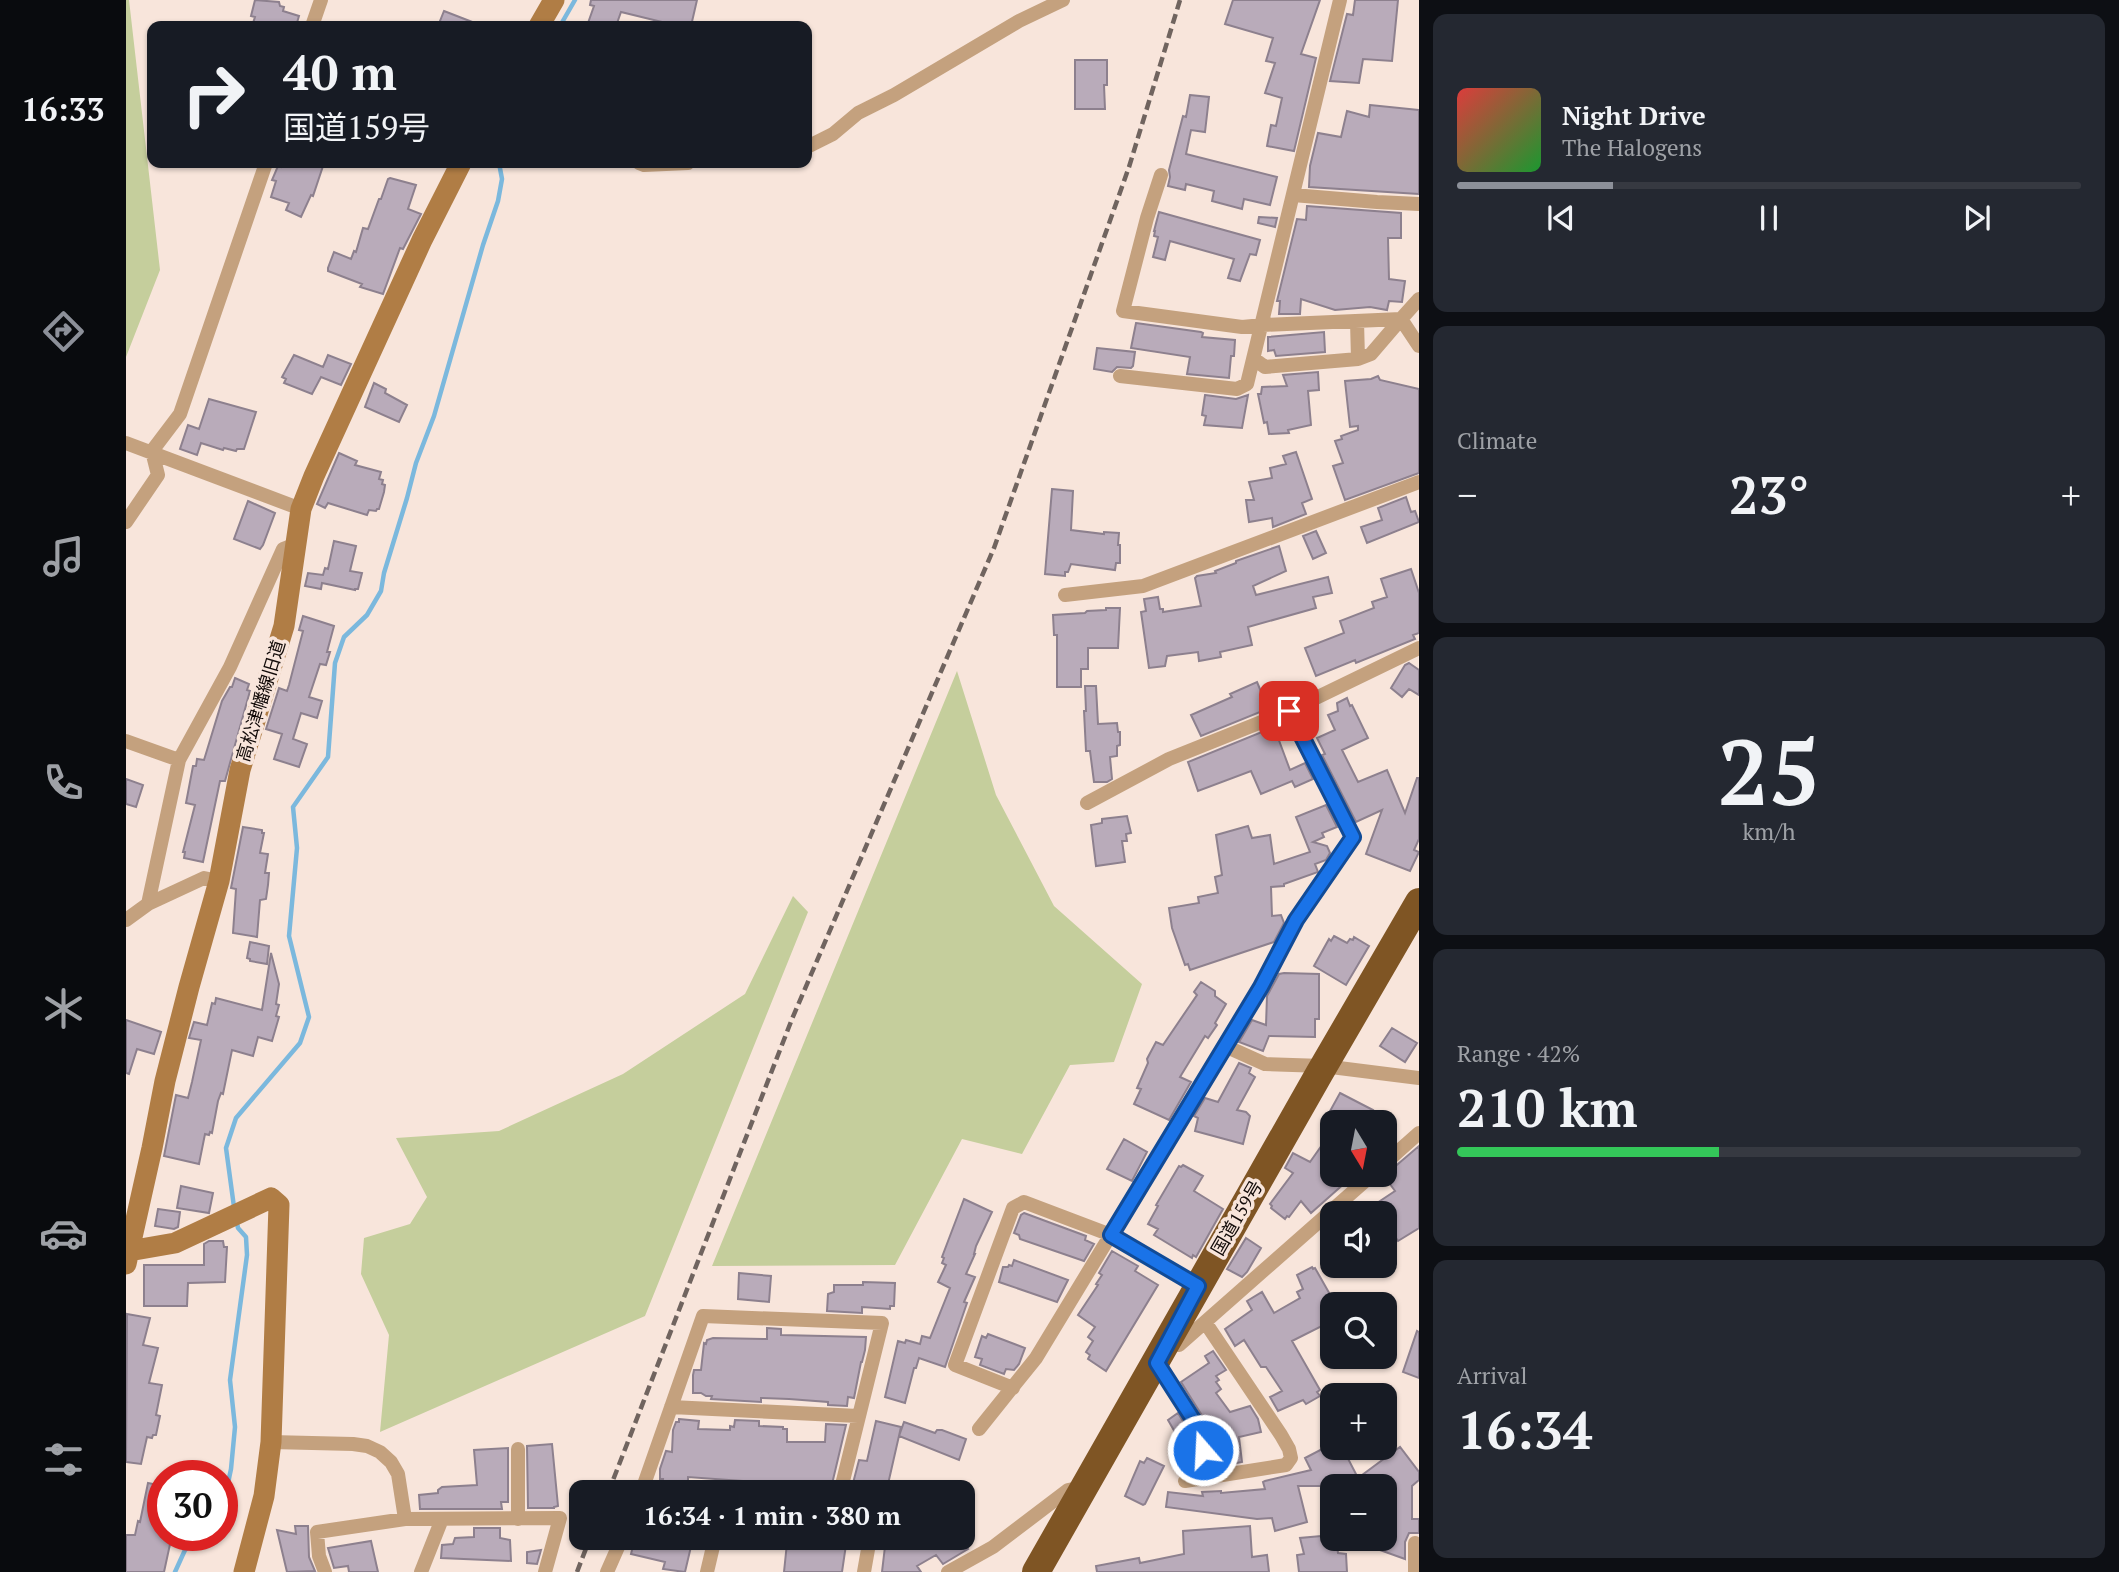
<!DOCTYPE html>
<meta charset="utf-8">
<style>
body{margin:0;font-family:"PT Serif","Noto Sans JP",serif;background:#242831;color:#f1f3f6;height:100vh;display:flex;flex-direction:column;font-size:26px;white-space:nowrap}
*{box-sizing:border-box;margin:0}
p{font-size:23px;color:#9ea1a6}
.icon{flex:none;width:38px;height:38px;fill:none;stroke:currentColor;stroke-width:2;stroke-linecap:round;stroke-linejoin:round}
.map{position:relative;flex:1;overflow:hidden}
.sheet{display:flex;flex-direction:column;gap:14px;padding:14px;background:#0d0f14;width:700px}
.sheet>*{flex:none}
.banner{position:absolute;left:21px;top:21px;width:665px;height:147px;border-radius:14px;box-shadow:0 2px 5px #0004;background:#171b24;color:#f1f3f6;overflow:hidden}
.needle{width:46px;rotate:170deg}
.controls{position:absolute;left:1194px;top:1110px;display:grid;gap:14px}
.controls a{display:grid;place-items:center;width:77px;height:77px;border-radius:14px;background:#171b24;box-shadow:0 2px 5px #0004;font-size:35px}
.speed{position:absolute;left:21px;top:1460px;display:flex;gap:14px;font-size:35px;font-weight:700;text-align:center}
.speed>*{display:grid;place-content:center;width:91px;height:91px;border-radius:50%;background:#171b24;box-shadow:0 2px 5px #0004;line-height:1}
.speed .limit{border:10px solid #d22;background:#fff;color:#111}
.pin{position:absolute;display:grid;place-items:center;width:60px;height:60px;color:#fff;margin:-30px;border-radius:14px;box-shadow:0 4px 10px #0006}
.me{position:absolute;width:77px;margin:-38px;rotate:341deg;stroke-linejoin:round;filter:drop-shadow(0 0 5px #0008)}
.turn{display:flex;align-items:center;gap:24px;height:147px;padding:0 21px;font-size:32px}
.turn .icon{width:91px;height:91px;stroke-width:2.5}
.turn b{display:block;font-size:49px;line-height:60px}
.big{font-size:52px;font-weight:700;line-height:1.1}
.sheet .widget{flex:1;display:flex;flex-direction:column;justify-content:center;gap:10px;min-width:0;padding:0 24px;border-radius:14px;background:#242831}
.sheet .dial{align-items:center;gap:0}
.dial b{font-size:91px;line-height:1}
.song{display:flex;align-items:center;gap:21px}
.cover{width:84px;height:84px;border-radius:10px;background:linear-gradient(135deg,hsl(0 70% 55%),hsl(130 70% 35%))}
.played{height:7px;border-radius:4px;background:linear-gradient(90deg,#8c9099 25%,#363941 25%)}
.keys{display:flex;justify-content:space-around;direction:ltr}
.heat{display:flex;justify-content:space-between;align-items:center;font-size:38px;direction:ltr}
.charge{height:10px;border-radius:5px;background:linear-gradient(90deg,#34c759 42%,#363941 0)}
.trip{position:absolute;left:443px;top:1480px;width:406px;height:70px;border-radius:14px;background:#171b24;box-shadow:0 2px 5px #0004;font-weight:700;line-height:70px;text-align:center}
main{display:flex;flex:1;min-height:0}
.dock{display:flex;flex-direction:column;width:126px;justify-content:space-around;align-items:center;background:#090b0e;color:#9ea1a6}
.dock .icon{width:49px;height:49px}
.dock .current{color:#8c9099}
.dock b{font-size:32px;color:#f1f3f6}
.map>svg:first-child{display:block}
.green{fill:#c5ce9c}
.lines{fill:none;stroke-linecap:round;stroke-linejoin:round}
.stream{stroke:#7bb8dd;stroke-width:4.5}
.building{fill:#b9abba;stroke:#8d808e;stroke-width:2}
.street{stroke:#c4a17e;stroke-width:14}
.secondary{stroke:#b07d45;stroke-width:21}
.highway{stroke:#7f5524;stroke-width:28}
.rail{stroke:#70645f;stroke-width:4.5;stroke-dasharray:10 5;stroke-linecap:butt}
.route-casing{stroke:#114b97;stroke-width:18}
.route{stroke:#1a73e8;stroke-width:12}
.labels{text-anchor:middle;stroke-width:7;stroke-linejoin:round;paint-order:stroke}
.street-label{font-size:18px;fill:#110a08;stroke:#f8e5db}
</style>
<main>
<nav class="dock">
<b>16:33</b>
<svg class="icon current" aria-label="directions" viewBox="0 0 24 24"><path d="M12 3l9 9-9 9-9-9zM9 14v-3h6M13 9l2 2-2 2"/></svg>
<svg class="icon" aria-label="music" viewBox="0 0 24 24"><path d="M9 18V5l10-2v13"/><circle cx="6" cy="18" r="3"/><circle cx="16" cy="16" r="3"/></svg>
<svg class="icon" aria-label="phone" viewBox="0 0 24 24"><path d="M5 4h4l2 5-3 2q2 4 5 5l2-3 5 2v4C11 20 4 13 5 4z"/></svg>
<svg class="icon" aria-label="climate" viewBox="0 0 24 24"><path d="M12 3v18M4 7l16 10M4 17L20 7"/></svg>
<svg class="icon" aria-label="car" viewBox="0 0 24 24"><path d="M5 17H2v-5l4-1 3-4h7l3 4 3 1v5h-3M9 17h6M6 11h13"/><circle cx="7" cy="17" r="2"/><circle cx="17" cy="17" r="2"/></svg>
<svg class="icon" aria-label="filters" viewBox="0 0 24 24"><path d="M4 7h16M4 17h16"/><circle cx="9" cy="7" r="2"/><circle cx="15" cy="17" r="2"/></svg>
</nav>
<div class="map">
<svg width="1293" height="1572" viewBox="0 0 1293 1572">
<rect width="100%" height="100%" fill="#f8e5db"/>
<path class="green" d="M0,0H3L34,270L0,357Z
M831,671L870,795L928,906L1016,984L988,1062L944,1065L896,1154L836,1139L769,1265L586,1266Z
M667,896L682,912L519,1316L254,1432L263,1335L235,1274L238,1238L284,1224L301,1197L270,1138L373,1131L497,1074L619,994Z"/>
<g class="lines">
<path class="stream" d="M434,26L449,0
M108,1207L100,1148L110,1118L174,1043L183,1017L163,936L171,848L167,807L202,757L209,663L218,637L241,615L255,591L258,573L281,498L290,463L308,416L357,245L372,201L376,179L373,163
M96,1511L105,1469L109,1427L104,1380L121,1255L120,1237L112,1228L111,1223
M49,1572L59,1550L75,1535"/>
</g>
<path class="building" d="M129,0L153,2L154,6L158,7L157,11L173,16L170,26H126L129,17L125,16Z
M465,0H571L565,26H535L536,22L495,12L490,26H473L462,23L468,6L464,5Z
M1107,0H1194L1175,54L1190,58L1168,151L1141,146L1145,125L1150,126L1156,98L1139,93L1149,63L1140,61L1147,38L1099,24Z
M1229,0H1272L1266,61L1237,59L1233,83L1204,81L1221,14L1227,15Z
M318,11L354,25V26H312Z
M949,60H981V85H978L979,109H949Z
M1064,95L1083,97L1079,132L1065,130L1060,154L1151,177L1144,205L1118,199L1116,209L1086,201L1088,191L1060,184L1059,190L1042,186L1044,177L1043,170L1057,116L1060,117Z
M1244,105L1293,110V194L1183,187L1184,166L1192,133L1215,137L1221,111L1243,117Z
M156,163H198L187,196L185,195L175,217L160,210L163,203L145,197L150,181L146,180L152,166L155,167Z
M264,178L290,185L282,209L295,214L277,249L274,248L257,294L234,287L236,284L202,271V268L208,252L225,259L228,251L230,252L237,228L242,229L253,199H255L262,179Z
M1181,206L1275,213V238H1262L1263,279L1279,281L1276,302L1263,301L1261,310L1244,307L1209,310L1175,299L1174,314H1153L1154,301H1151L1171,219L1180,220Z
M1033,212L1134,240L1130,255L1124,254L1114,281L1102,278L1108,259L1044,241L1039,260L1027,257L1032,237L1028,236L1029,231H1028Z
M1133,217L1151,218L1149,227L1132,223Z
M1010,323L1075,332L1077,333L1076,337L1109,340L1108,356H1105L1103,378L1061,374L1064,357L1005,348Z
M1198,332L1199,352L1150,356L1148,350L1142,351V337Z
M971,348L1009,352L1007,366L1005,368L991,367L986,372L968,369Z
M168,355L197,367L202,355L225,364L215,385L195,377L186,394L158,383L160,379L156,377Z
M1192,372L1193,390L1182,391L1185,425L1162,430L1163,433L1143,434L1141,422L1138,423L1132,394H1135L1136,387L1161,386L1157,375Z
M1252,376L1254,380L1293,389V473L1219,500L1207,466L1217,463L1209,441L1216,439L1215,436L1232,430V426L1224,427L1219,381L1245,379Z
M248,383L260,389L259,393L281,405L273,422L239,407Z
M1079,395L1110,399L1122,395L1116,428L1078,425L1080,416L1076,415Z
M83,399L130,412L118,449H111L110,451L98,448L97,450L75,443L71,455L54,449L62,425L73,429Z
M1170,452L1186,499L1176,503L1180,514L1147,527L1146,518L1123,522L1120,500H1128L1123,482L1146,478L1144,468L1160,464L1157,456Z
M213,453L231,461L229,465L255,472L253,479L257,480L256,484L259,485L258,492L253,509H251L250,511L243,510L241,515L202,503L199,508L191,504Z
M926,489L947,491L945,530L978,534V532L993,533L992,545H994V563H990L989,570L945,564L942,572H939V576L919,574Z
M1280,497L1285,512L1289,511L1293,522L1241,543L1235,527L1256,520L1252,508Z
M122,501L149,513L137,545L134,549L108,539Z
M1190,531L1200,553L1187,559L1177,536Z
M208,541L230,546L224,571L236,573L232,589H229V590L196,583L195,589L179,586L182,573L197,575L199,568L202,569Z
M1153,546L1160,571L1127,586L1130,595L1202,577L1206,593L1187,597L1190,608L1122,627L1126,645L1094,652L1095,657L1073,661L1072,652L1041,656L1039,666L1023,668L1015,612L1020,611L1018,599L1032,597L1034,609H1037V612L1075,606L1069,578L1071,576L1090,573L1089,571L1110,563V561Z
M1285,569L1293,593V633L1287,635L1289,639L1230,663L1229,660L1190,676L1179,648L1218,633L1214,621L1248,608L1246,602L1261,597L1255,579Z
M980,608H994L992,648H962V669H955V687H931V635H928L927,615L959,613L961,611L980,610Z
M177,616L208,626L201,652H204L200,665L194,664L183,697L196,701L191,718L175,713L167,739L181,744L173,767L148,759L156,734L140,729L153,688L161,691L163,685L177,631L173,630Z
M1283,663L1293,670V695L1283,689L1276,697L1265,688L1279,665Z
M109,678L123,684L121,690L124,691L99,781H94L77,862L58,858L59,852H57L69,805L60,803L67,766H70L71,759L78,760L96,701L104,687H106Z
M1131,682L1139,701L1136,702L1139,710L1075,736L1065,715L1106,697L1104,694Z
M959,686H970L972,724L991,723L992,732H994V745L991,746V756L984,757L986,779L981,782H968L964,751H960L958,711H960Z
M1221,698L1224,706L1226,705L1242,738L1216,750L1232,782L1261,770L1279,813L1291,778H1293V839L1288,850L1293,852L1284,871L1240,854L1256,810L1230,822L1196,755L1199,754L1191,738L1209,730L1202,715L1212,711L1211,703Z
M1148,727L1164,770L1179,763L1187,779L1169,787L1166,781L1135,794L1125,771L1072,791L1062,762Z
M0,779L17,785L10,807L0,804Z
M1200,805L1211,827L1196,833L1198,837L1187,842L1201,846L1204,853L1200,860L1189,864L1192,872L1158,884V886L1145,887L1146,916L1155,915L1158,923L1148,942L1064,970L1062,964L1059,965L1046,928L1043,908L1073,903L1072,897L1092,893L1089,877L1096,875L1090,835L1122,826L1126,838L1144,835L1148,864L1184,852L1170,817Z
M1001,816L1005,833L1000,834L1001,841H996L999,862L970,866L965,825L976,823V819Z
M117,827L136,830V833H138L134,853L142,854L139,873H143L142,885L140,899L134,900L131,937L107,933L110,889L105,888Z
M1208,936L1221,943L1224,939L1227,940L1228,937L1243,946L1220,985L1188,966L1203,939L1205,941Z
M124,942L143,946L141,964L124,961V959L121,958Z
M145,953L153,984L150,1004L153,1005L150,1016L153,1017L146,1041L132,1037L127,1056L106,1050L97,1094L95,1093L92,1101L86,1133L84,1132L83,1135L79,1134L73,1164L38,1156L50,1095L62,1098L66,1082L75,1040L63,1038L68,1022L81,1025L86,1003L89,1004L90,998L136,1010Z
M1158,973L1193,974V1019H1189V1037L1143,1036L1137,1051L1113,1042L1126,1020L1140,1025L1141,996L1153,974Z
M1075,982L1089,991V996L1100,1004L1089,1023L1091,1025L1082,1038L1079,1036L1054,1077L1065,1082L1043,1120L1008,1104L1015,1089L1011,1088L1022,1063L1021,1059L1030,1042L1037,1045L1071,995L1068,992Z
M0,1020L35,1032L28,1054L11,1049L3,1074L0,1073Z
M1266,1028L1291,1043L1279,1062L1254,1046Z
M1113,1063L1125,1068L1123,1073L1129,1077L1111,1110L1120,1112L1124,1116L1117,1144L1069,1131L1072,1118L1068,1116L1079,1098L1092,1102Z
M1214,1093L1247,1110L1241,1122H1198Z
M1206,1131V1174H1229L1185,1213L1175,1201L1163,1217L1161,1216L1159,1219L1145,1208L1146,1206L1144,1204L1167,1173L1159,1168L1167,1153L1184,1162Z
M998,1139L1021,1152L1006,1181L981,1169Z
M1293,1146V1228L1272,1241L1258,1220V1213H1253L1248,1205L1269,1191L1258,1176Z
M1057,1165L1077,1176L1068,1191L1097,1209L1070,1257L1067,1255L1066,1258L1028,1235L1032,1229L1022,1224L1032,1206L1030,1205L1053,1166L1055,1167Z
M55,1186L87,1193L83,1213L51,1208Z
M838,1199L866,1212L850,1246L848,1254H849L840,1274L849,1277L838,1302L841,1303L819,1367L793,1358L790,1368H788L779,1403L759,1397L772,1341L779,1343L780,1340L794,1344L796,1336L804,1338L824,1288L812,1282L820,1265L816,1263L818,1258L816,1257Z
M32,1209L54,1212L52,1227L48,1229L29,1226Z
M898,1213L960,1236L959,1240L968,1244L958,1261L894,1239L893,1235L888,1233L895,1215Z
M1120,1238L1135,1248L1121,1272L1116,1277L1101,1269Z
M83,1241H97L98,1247H101L99,1282L62,1283L61,1306H18V1265H78V1244Z
M986,1251L1012,1266L1009,1271L1032,1285L980,1371L962,1359L964,1355L960,1352L967,1341L962,1337L969,1327L952,1315L972,1285L970,1284L976,1275L973,1273Z
M888,1260L942,1280L931,1302L873,1282L877,1267H882L883,1265L886,1266Z
M1186,1267L1187,1269L1189,1268L1206,1298V1321L1166,1341L1194,1390L1191,1392L1194,1396L1180,1404L1177,1400L1152,1411L1144,1397L1156,1391L1140,1367H1135L1118,1340L1109,1346L1099,1329L1126,1310L1121,1301L1136,1292L1148,1313L1174,1298L1171,1292L1177,1289L1171,1275Z
M613,1273L645,1276L643,1302L612,1299Z
M737,1282L769,1283L768,1306H764V1309L736,1307V1313L701,1311L702,1294L708,1292V1285H737Z
M1,1314L24,1318L17,1345L32,1348L23,1383L36,1385L30,1415L34,1416L30,1435H27L26,1438L21,1437L15,1464L0,1462Z
M641,1328L655,1329V1335L740,1337L739,1350L736,1362H735L728,1398L722,1397L721,1406L702,1405V1402L663,1399L635,1398V1402L585,1399L586,1396H580L575,1393H567V1375L568,1370H575L578,1343L580,1344L581,1340L587,1338L641,1339Z
M1291,1331L1293,1332V1378L1277,1372Z
M862,1334L899,1348L893,1364L888,1370L880,1369L878,1374L854,1365L856,1359L849,1357L856,1336L860,1338Z
M1087,1351L1100,1370L1090,1376L1093,1380L1090,1382L1095,1389L1090,1393L1104,1412L1124,1406L1132,1419L1135,1432L1113,1437L1116,1462L1100,1465L1096,1441L1085,1443L1080,1422L1055,1382L1083,1363L1079,1356Z
M1052,1413L1061,1428L1063,1434L1049,1442L1050,1434L1042,1420Z
M553,1419L573,1421L572,1429L604,1430V1426L608,1427L609,1420L633,1421V1426L657,1427V1429H661V1442H699L700,1424L720,1425L706,1484L684,1485L685,1482L652,1481V1491L631,1490L630,1482L562,1477V1490H539V1488H536L537,1479H534V1469L540,1451L546,1452L547,1430L550,1422H553Z
M750,1421L775,1427L760,1493H748L726,1487L733,1460L741,1461Z
M778,1422L809,1433L811,1430H816L840,1439L833,1460L773,1436Z
M426,1444L432,1506L428,1507V1508H402L401,1446Z
M1200,1447H1216L1232,1478L1274,1447L1293,1472V1480L1286,1486V1519H1293V1533H1283L1279,1542V1559L1248,1548L1252,1538H1258V1486H1172L1181,1522L1149,1531L1146,1518L1131,1519L1040,1507L1042,1492L1077,1496L1076,1492L1095,1491V1493L1139,1489L1137,1482L1139,1481L1185,1470L1179,1458Z
M382,1448V1502H375L376,1509H294L293,1495L312,1493V1490L316,1487L351,1485L348,1450Z
M1021,1458L1038,1466L1019,1504L1017,1505L999,1496L1014,1461L1018,1463Z
M22,1483L37,1486V1535H46L38,1572H0V1535H9L12,1521L14,1522Z
M169,1526H182L183,1557L189,1571L161,1572L151,1530L170,1534Z
M1124,1526L1126,1557L1141,1555L1143,1572H971L970,1566L1013,1558L1014,1563L1058,1554L1057,1531Z
M348,1528H374V1538L384,1540L385,1561L315,1558L316,1545L327,1544L329,1538L348,1537Z
M1206,1535V1538H1210L1212,1553L1220,1554L1221,1572H1173L1171,1555L1178,1554L1174,1538Z
M509,1538H567L559,1572L537,1569L539,1562L505,1554Z
M698,1538H721L716,1572H658L661,1543L697,1545Z
M760,1538H834L842,1549L817,1564L810,1555L791,1566L795,1572H756Z
M245,1541L252,1572H223L222,1566L208,1568L202,1548Z
M415,1550L411,1564L401,1563V1552Z"/>
<g class="lines">
<path class="street" d="M186,26L195,0
M681,147L707,134L732,113L768,95L893,21L937,0
M513,163L518,165L562,163
M1035,175L1021,218L997,311L1116,327L1137,325L1275,319L1293,299
M1167,195L1251,202L1293,204
M1128,359L1139,367L1232,359L1231,321
M1232,359L1245,354L1275,319L1293,346
M994,376L1111,389L1121,384L1214,0
M0,443L175,509
M0,522L32,475L26,451L54,414L140,163
M939,595L1017,586L1293,482
M0,741L53,760
M961,803L1043,759L1163,711L1293,648
M22,904L53,760L104,667L157,549L170,544
M0,920L22,904L78,878L93,881
M1099,1046L1139,1064L1197,1066L1293,1078
M1258,1164L1293,1133
M1042,1342L1053,1345L1247,1174
M1031,1363L1070,1424L1083,1476
M887,1388L829,1365L887,1208L898,1202L985,1235L1072,1286
M545,1407L732,1416
M853,1429L910,1358L1135,987L1170,920L1227,837L1163,711
M145,1442L227,1444L241,1446L254,1452L265,1462L272,1474L279,1519
M1059,1481L1160,1465L1165,1458L1163,1449L1155,1435L1079,1322
M515,1493L577,1316L756,1323L714,1493
M392,1519V1449
M199,1572L193,1556L191,1532L279,1519L434,1518L419,1572
M295,1572L316,1519
M481,1572L496,1538
M581,1572L589,1538
M738,1572L744,1538
M822,1572L867,1547L942,1490L957,1487
M1289,1572V1543"/>
<path class="secondary" d="M413,26L428,0
M3,1251L49,1243L145,1198L153,1205L145,1442L138,1496L118,1572
M0,1264L26,1148L39,1081L63,987L93,881L114,770L158,626L175,509L188,476L296,240L335,163"/>
<path class="highway" d="M910,1572L1193,1074L1293,902"/>
<path class="rail" d="M482,1493L666,1019L868,548L1003,167L1054,0
M451,1572L464,1538"/>
</g>
<g class="lines">
<g class="route-casing">
<path id="route" d="M1077,1450L1070,1424L1031,1363L1072,1286L985,1235L1135,987L1170,920L1227,837L1163,711"/>
</g>
<use href="#route" class="route"/>
</g>
<g class="labels">
<g class="street-label">
<text transform="translate(135 701) rotate(-73)" y="6">高松津幡線旧道</text>
<text transform="translate(1111 1218) rotate(-60)" y="6">国道159号</text>
</g>
</g>
</svg>
<div class="controls">
<a><svg class="needle" viewBox="-14 -14 28 28"><path d="M0-13l5 13h-10z" fill="#e53935"/><path d="M0 13l5-13h-10z" fill="#9ea1a6"/></svg></a>
<a><svg class="icon" aria-label="sound" viewBox="0 0 24 24"><path d="M4 9h4l5-4v14l-5-4H4zM17 9q2 3 0 6"/></svg></a>
<a><svg class="icon" aria-label="search" viewBox="0 0 24 24"><circle cx="10" cy="10" r="6"/><path d="M15 15l6 6"/></svg></a>
<a>+</a>
<a>−</a>
</div>
<div class="speed"><div class="limit">30</div></div>
<div class="pin" style="left:1163px;top:711px;background:#d93025"><svg class="icon" aria-label="arrive" viewBox="0 0 24 24"><path d="M6 21V4h12l-3 4 3 4H6"/></svg></div>
<svg class="me" style="left:1077px;top:1450px" viewBox="-20 -20 40 40"><circle r="17" fill="#1a73e8" stroke="#fff" stroke-width="3"/><path d="M0-11L8 9 0 5-8 9z" fill="#fff"/></svg>
<div class="trip">16:34 · 1 min · 380 m</div>
<div class="banner">
<div class="turn"><svg class="icon" aria-label="right" viewBox="0 0 24 24"><path d="M7 20v-9h11M14 6l5 5-5 5"/></svg><div><b>40 m</b>国道159号</div></div>
</div>
</div>
<section class="sheet">
<div class="widget">
<div class="song"><i class="cover"></i><div><b>Night Drive</b><p>The Halogens</p></div></div>
<div class="played"></div>
<div class="keys"><svg class="icon" aria-label="previous" viewBox="0 0 24 24"><path d="M18 5L8 12l10 7zM5 5v14"/></svg><svg class="icon" aria-label="pause" viewBox="0 0 24 24"><path d="M8 5v14M16 5v14"/></svg><svg class="icon" aria-label="next" viewBox="0 0 24 24"><path d="M6 5l10 7-10 7zM19 5v14"/></svg></div>
</div>
<div class="widget"><p>Climate</p>
<div class="heat"><a>−</a><b class="big">23°</b><a>+</a></div>
</div>
<div class="widget dial"><b>25</b><p>km/h</p></div>
<div class="widget"><p>Range · 42%</p><b class="big">210 km</b><div class="charge"></div></div>
<div class="widget"><p>Arrival</p><b class="big">16:34</b></div>
</section>
</main>
